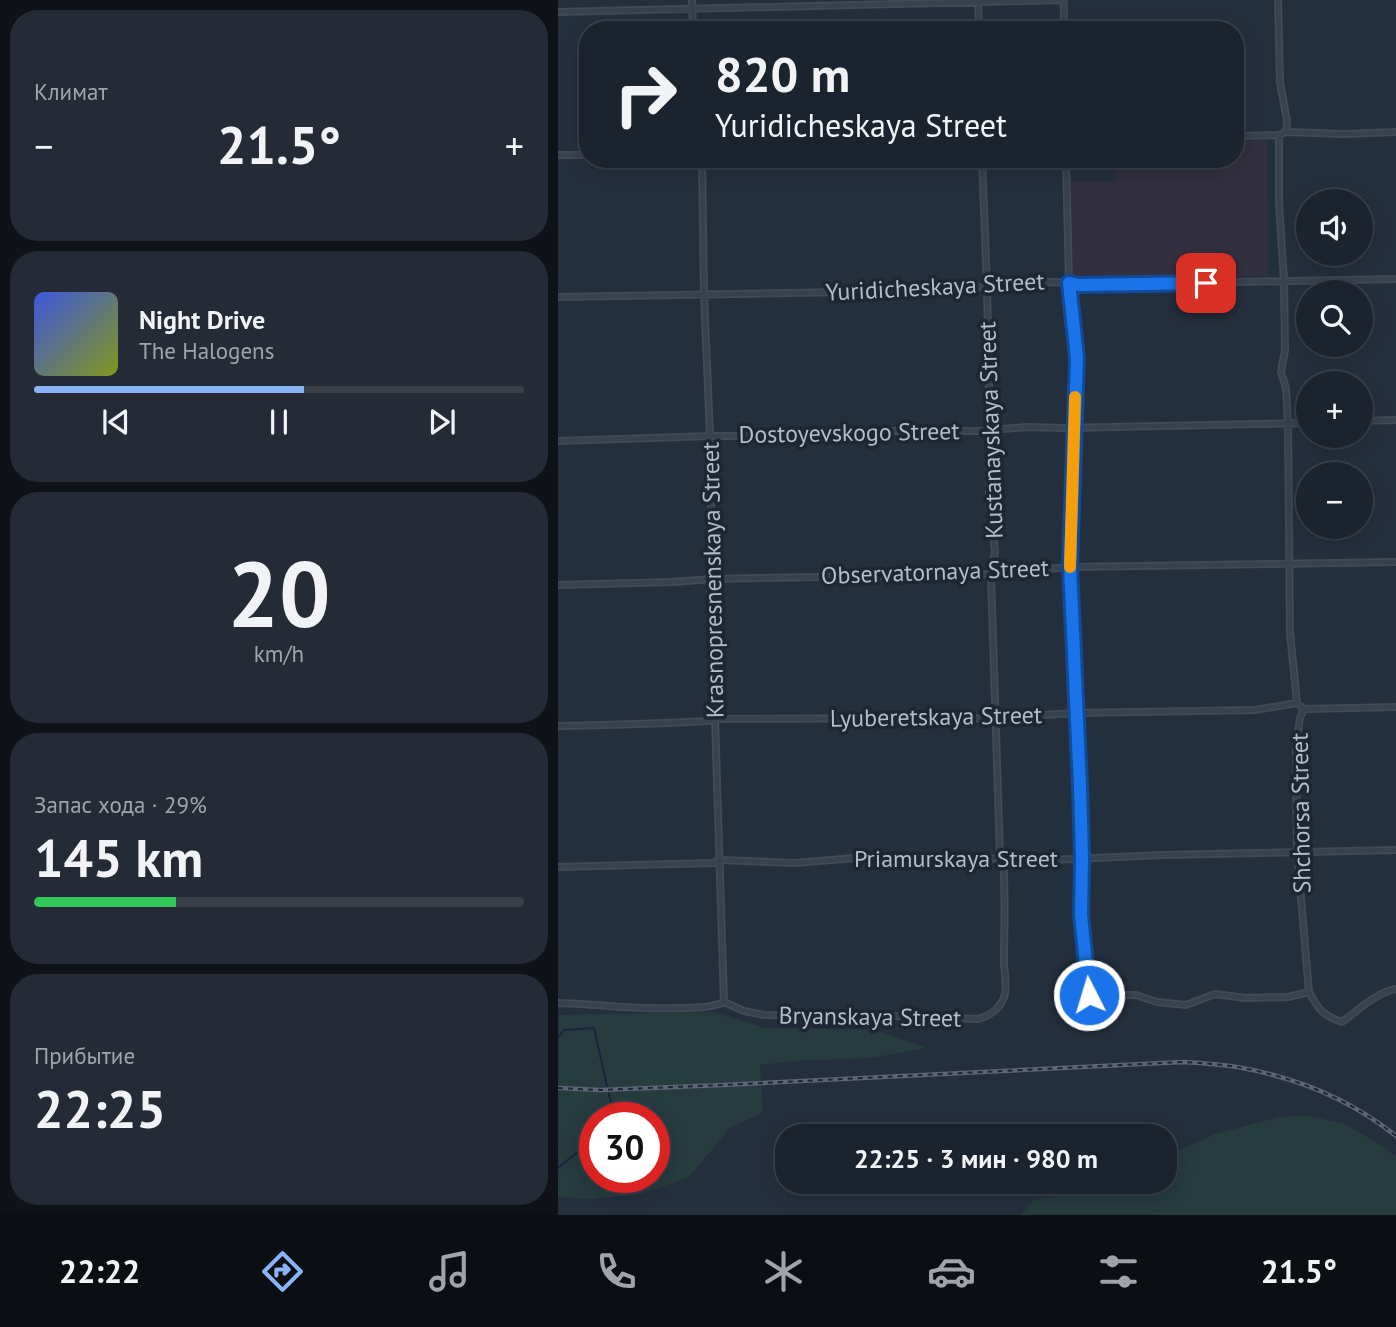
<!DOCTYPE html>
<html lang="ru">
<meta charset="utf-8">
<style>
body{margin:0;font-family:"PT Sans",sans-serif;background:#242b36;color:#f1f3f6;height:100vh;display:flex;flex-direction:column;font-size:26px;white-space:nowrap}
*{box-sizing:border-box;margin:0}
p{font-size:23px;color:#a0a4aa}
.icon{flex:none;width:38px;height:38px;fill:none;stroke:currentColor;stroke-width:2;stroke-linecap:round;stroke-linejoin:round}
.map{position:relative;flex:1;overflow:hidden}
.side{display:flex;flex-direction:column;gap:10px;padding:10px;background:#0f1319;width:558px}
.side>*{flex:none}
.banner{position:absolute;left:21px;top:21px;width:665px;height:147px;border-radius:28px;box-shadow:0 4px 18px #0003,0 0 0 2px #39404a;background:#1b232e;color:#f1f3f6;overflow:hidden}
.controls{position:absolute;left:738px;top:189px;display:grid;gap:14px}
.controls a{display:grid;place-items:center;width:77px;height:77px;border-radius:50%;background:#1b232e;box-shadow:0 4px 18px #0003,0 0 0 2px #39404a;font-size:35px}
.speed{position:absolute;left:21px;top:1102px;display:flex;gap:14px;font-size:35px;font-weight:700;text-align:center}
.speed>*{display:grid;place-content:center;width:91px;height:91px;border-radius:50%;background:#1b232e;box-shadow:0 4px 18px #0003,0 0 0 2px #39404a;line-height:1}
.speed .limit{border:10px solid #d22;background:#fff;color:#111}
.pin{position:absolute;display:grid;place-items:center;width:60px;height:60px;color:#fff;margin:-30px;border-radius:14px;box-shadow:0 4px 10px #0006}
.me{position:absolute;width:77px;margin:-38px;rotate:355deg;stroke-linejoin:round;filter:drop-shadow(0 0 5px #0008)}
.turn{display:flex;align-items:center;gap:24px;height:147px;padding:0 21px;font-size:32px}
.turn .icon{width:91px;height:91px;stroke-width:2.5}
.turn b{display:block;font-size:49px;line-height:60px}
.big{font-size:52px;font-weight:700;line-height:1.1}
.side .card{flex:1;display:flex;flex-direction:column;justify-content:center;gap:10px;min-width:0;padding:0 24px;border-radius:28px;background:#242b36}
.side .dial{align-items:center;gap:0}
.dial b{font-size:91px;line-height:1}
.song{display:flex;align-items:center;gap:21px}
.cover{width:84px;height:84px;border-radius:10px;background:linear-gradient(135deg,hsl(230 70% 55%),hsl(70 70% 35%))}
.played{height:7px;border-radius:4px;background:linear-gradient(90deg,#8ab4f8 55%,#39404a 55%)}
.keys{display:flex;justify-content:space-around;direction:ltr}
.heat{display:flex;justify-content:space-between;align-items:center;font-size:38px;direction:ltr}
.charge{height:10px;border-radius:5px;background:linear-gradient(90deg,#34c759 29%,#39404a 0)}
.trip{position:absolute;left:217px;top:1124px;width:402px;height:70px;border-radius:28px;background:#1b232e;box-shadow:0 4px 18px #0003,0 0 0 2px #39404a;font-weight:700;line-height:70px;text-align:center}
.dock{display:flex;height:112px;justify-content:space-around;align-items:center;background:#0b0e12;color:#a0a4aa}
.dock .icon{width:49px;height:49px}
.dock .active{color:#8ab4f8}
.dock b{font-size:32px;color:#f1f3f6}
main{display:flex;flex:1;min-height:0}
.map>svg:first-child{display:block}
.medical{fill:#32303f}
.green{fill:#263c3f;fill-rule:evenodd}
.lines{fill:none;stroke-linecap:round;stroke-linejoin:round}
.stream{stroke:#17263c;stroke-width:2}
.minor-casing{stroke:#414a57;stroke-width:8}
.minor{stroke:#38414e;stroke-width:4.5}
.rail-casing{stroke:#5a6575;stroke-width:4.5}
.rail{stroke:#1d2633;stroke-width:2;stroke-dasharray:5;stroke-linecap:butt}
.route-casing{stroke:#114b97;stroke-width:18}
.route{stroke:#1a73e8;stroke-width:12}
.slow{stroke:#f59e0b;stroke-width:12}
.labels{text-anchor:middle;stroke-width:7;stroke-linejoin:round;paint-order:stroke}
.street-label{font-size:24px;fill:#b4bcc9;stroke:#1d2633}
</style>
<main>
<section class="side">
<div class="card"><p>Климат</p>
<div class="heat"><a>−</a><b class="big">21.5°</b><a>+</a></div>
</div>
<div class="card">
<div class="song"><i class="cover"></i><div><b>Night Drive</b><p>The Halogens</p></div></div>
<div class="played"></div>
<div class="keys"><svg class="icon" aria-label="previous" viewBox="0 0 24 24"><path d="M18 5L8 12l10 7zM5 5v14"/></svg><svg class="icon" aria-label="pause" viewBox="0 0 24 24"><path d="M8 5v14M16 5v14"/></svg><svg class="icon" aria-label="next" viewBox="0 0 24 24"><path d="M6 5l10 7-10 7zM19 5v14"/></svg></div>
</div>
<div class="card dial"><b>20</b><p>km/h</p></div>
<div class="card"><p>Запас хода · 29%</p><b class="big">145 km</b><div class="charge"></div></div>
<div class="card"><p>Прибытие</p><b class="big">22:25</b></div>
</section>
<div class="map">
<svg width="838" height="1215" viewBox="0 0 838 1215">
<rect width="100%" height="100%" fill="#242f3e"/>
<path class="medical" d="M709,140L710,276L513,278L509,182H558L559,159H677V141Z"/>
<path class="green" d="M155,1012L207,1028L318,1030L368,1048L313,1058L235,1061L202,1065L205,1112L172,1128L131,1177L84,1194L29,1199L0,1197L1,1015ZM37,1118H96V1178H37Z
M747,1115L787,1124L827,1148L838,1157V1215H462L476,1200L542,1189L557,1181H607V1157L657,1134L722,1117Z"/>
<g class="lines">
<path class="stream" d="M0,1038L6,1030L36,1028L49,1086
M50,1118L53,1102L51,1094
M0,1168L37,1138"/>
<g class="minor-casing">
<path id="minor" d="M134,0L135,30
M505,0L506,8L505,30
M720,0L722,82L729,121L728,132
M420,1L421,30
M0,12L506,0
M721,135V204L726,281L727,350L723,372L728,388L730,424L732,633L739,703L746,709L742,718L738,745L739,851L751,992C761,1010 764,1015 784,1022C801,1010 817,993 838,989
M677,136L721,135L728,132L786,134L838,132
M0,155H30
M144,159L146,294L152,436L157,719L166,1002
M508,159L511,283L519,358L512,567L522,786L524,858L523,914L531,995H578L599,1002L628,1005L657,994L687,998L730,997L751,992
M0,297L343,291L406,288L456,283L499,282L520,285L838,279
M803,421L838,420
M0,441L152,436H237L325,431H419L469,427L506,428L751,423
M0,585L115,582L154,579L433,574L512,567L838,562
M0,726C50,725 99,724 149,721L157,719L437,718L518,713L697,710L739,703L746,709L838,707
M0,867L155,863L163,860L237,863L297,858L414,860L442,858L445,862L604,855L838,850
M166,1002L186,1011L206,1015L332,1016L420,1019C432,1016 444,1007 447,994C449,984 446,971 446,961C446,928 448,895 445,862L442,858L433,574L437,552L431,495L432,429L429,286L424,159
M0,1003C41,1004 81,1010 122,1008C137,1008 152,1008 166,1002"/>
</g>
<use href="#minor" class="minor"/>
<g class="rail-casing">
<path id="rail" d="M0,1088L43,1090L165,1085L625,1062C643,1063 661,1064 679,1067C737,1077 792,1099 838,1136"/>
</g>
<use href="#rail" class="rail"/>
</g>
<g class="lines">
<g class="route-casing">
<path id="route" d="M531,995L523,915L524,858L522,786L512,566L519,358L511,283L520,285L648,283"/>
</g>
<use href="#route" class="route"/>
<path class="slow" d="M512,567L517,397"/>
</g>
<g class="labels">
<g class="street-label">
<text transform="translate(377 287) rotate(-3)" y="8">Yuridicheskaya Street</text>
<text transform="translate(433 430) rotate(-92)" y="8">Kustanayskaya Street</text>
<text transform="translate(291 433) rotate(-1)" y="8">Dostoyevskogo Street</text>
<text transform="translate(377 572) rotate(-2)" y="8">Observatornaya Street</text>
<text transform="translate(155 580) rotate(-91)" y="8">Krasnopresnenskaya Street</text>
<text transform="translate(378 717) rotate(-1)" y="8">Lyuberetskaya Street</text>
<text transform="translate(743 813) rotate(-91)" y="8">Shchorsa Street</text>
<text x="398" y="867">Priamurskaya Street</text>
<text transform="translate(312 1017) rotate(1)" y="8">Bryanskaya Street</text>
</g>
</g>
</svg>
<div class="controls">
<a><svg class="icon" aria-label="sound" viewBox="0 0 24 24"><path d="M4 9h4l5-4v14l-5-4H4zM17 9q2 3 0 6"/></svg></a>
<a><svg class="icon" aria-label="search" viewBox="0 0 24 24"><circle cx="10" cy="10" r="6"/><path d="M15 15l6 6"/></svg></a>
<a>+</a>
<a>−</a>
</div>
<div class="speed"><div class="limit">30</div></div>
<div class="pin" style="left:648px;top:283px;background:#d93025"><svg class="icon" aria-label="arrive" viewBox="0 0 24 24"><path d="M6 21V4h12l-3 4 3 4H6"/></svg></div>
<svg class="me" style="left:531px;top:995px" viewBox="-20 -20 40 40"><circle r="17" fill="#1a73e8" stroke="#fff" stroke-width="3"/><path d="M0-11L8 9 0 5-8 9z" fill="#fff"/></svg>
<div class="trip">22:25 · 3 мин · 980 m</div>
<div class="banner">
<div class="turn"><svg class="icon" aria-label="right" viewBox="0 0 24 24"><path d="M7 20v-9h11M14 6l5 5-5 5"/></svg><div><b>820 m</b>Yuridicheskaya Street</div></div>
</div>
</div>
</main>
<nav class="dock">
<b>22:22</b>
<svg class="icon active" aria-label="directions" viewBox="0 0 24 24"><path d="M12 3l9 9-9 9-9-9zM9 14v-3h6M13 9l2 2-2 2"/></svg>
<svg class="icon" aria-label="music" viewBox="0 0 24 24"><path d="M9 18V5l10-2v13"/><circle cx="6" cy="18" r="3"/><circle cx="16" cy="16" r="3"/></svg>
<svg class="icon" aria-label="phone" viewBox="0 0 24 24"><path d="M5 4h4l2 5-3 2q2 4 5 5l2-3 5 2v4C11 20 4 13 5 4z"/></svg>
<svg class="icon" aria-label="climate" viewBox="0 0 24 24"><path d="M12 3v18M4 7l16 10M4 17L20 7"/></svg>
<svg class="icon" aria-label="car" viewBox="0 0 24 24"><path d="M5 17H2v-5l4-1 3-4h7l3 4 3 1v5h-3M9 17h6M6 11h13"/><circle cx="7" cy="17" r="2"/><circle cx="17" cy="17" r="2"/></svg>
<svg class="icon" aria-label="filters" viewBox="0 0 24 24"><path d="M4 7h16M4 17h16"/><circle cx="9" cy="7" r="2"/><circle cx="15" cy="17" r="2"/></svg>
<b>21.5°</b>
</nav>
